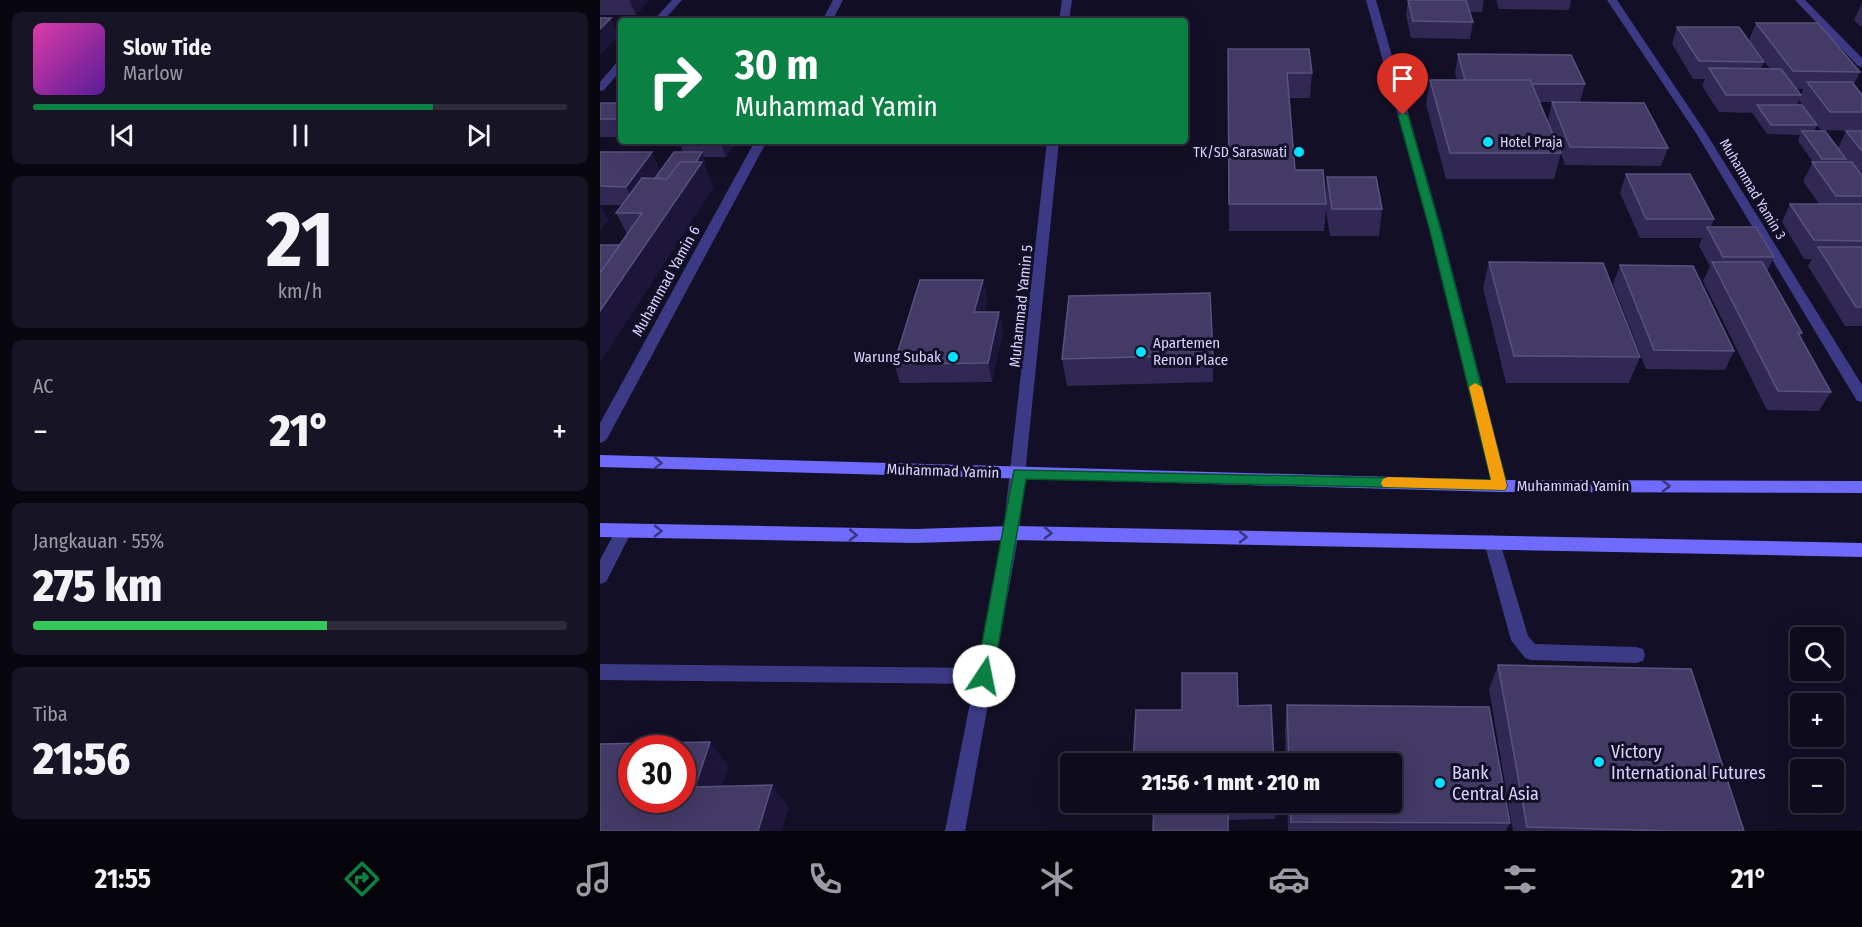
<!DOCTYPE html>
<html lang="id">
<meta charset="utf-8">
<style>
body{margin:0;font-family:"Fira Sans Condensed",sans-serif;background:#171425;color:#f1f3f6;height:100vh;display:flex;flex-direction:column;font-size:22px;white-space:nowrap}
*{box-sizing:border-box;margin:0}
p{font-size:20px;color:#9b9ba3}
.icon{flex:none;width:33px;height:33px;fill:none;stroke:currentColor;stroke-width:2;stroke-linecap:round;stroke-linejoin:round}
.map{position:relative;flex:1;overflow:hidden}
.sheet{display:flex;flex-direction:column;gap:12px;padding:12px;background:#08060f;width:600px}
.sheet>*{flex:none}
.banner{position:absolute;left:18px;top:18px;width:570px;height:126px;border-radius:6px;box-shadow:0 6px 24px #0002,0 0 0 2px #2e2b3b;background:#0b8043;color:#fff;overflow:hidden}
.buttons{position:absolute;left:1190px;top:627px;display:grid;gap:12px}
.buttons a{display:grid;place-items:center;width:54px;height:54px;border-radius:6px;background:#0e0b1c;box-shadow:0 6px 24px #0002,0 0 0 2px #2e2b3b;font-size:30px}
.speed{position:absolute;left:18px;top:735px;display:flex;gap:12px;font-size:30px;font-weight:700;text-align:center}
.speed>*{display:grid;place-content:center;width:78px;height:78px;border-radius:50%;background:#0e0b1c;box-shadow:0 6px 24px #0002,0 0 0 2px #2e2b3b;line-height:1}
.speed .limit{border:9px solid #d22;background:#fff;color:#111}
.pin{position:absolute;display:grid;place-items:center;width:51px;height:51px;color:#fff;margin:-62px -26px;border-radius:50% 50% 50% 0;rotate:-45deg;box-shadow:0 0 6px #0007}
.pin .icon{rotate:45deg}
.me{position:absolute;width:66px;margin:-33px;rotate:11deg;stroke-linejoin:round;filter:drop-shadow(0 0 4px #0008)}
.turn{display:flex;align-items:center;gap:21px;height:126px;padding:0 18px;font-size:27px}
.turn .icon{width:78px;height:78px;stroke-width:2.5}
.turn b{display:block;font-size:42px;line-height:51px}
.big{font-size:45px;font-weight:800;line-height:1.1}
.sheet .widget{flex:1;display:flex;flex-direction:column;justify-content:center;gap:9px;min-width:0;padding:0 21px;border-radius:9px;background:#171425}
.sheet .dial{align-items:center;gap:0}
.dial b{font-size:78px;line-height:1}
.song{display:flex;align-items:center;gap:18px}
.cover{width:72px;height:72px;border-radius:9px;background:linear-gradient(135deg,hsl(320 70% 55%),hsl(270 70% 35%))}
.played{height:6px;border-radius:3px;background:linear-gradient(90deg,#0b8043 75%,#2e2b3b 75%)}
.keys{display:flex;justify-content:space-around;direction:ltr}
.heat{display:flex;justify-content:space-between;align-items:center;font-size:33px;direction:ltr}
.charge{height:9px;border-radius:4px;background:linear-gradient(90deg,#34c759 55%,#2e2b3b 0)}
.trip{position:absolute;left:460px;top:753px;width:342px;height:60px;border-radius:6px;background:#0e0b1c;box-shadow:0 6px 24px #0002,0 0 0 2px #2e2b3b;font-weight:800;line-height:60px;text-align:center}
.menu{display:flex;height:96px;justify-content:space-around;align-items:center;background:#06040b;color:#9b9ba3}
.menu .icon{width:42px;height:42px}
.menu .active{color:#0b8043}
.menu b{font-size:27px;color:#f1f3f6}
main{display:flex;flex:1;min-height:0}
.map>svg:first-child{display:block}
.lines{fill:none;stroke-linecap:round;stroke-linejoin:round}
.lane{fill:#3d3a85;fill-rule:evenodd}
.street{fill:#3d3a85;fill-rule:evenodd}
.secondary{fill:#6f6bff;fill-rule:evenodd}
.wall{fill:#312854;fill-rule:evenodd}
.shaded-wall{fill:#1d163a}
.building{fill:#433a66;stroke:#5a527e;stroke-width:1.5;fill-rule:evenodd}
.oneway{stroke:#38347d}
.route{fill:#0b8043;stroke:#07532c;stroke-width:1.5}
.slow{fill:#f59e0b}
.poi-dot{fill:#00e5ff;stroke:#130f26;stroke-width:2}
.labels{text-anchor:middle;stroke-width:6;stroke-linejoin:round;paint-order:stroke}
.far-poi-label{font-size:14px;fill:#d9d4ff;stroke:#130f26;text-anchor:start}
.far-street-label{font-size:14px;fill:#d9d4ff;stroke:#130f26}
.street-label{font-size:15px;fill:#d9d4ff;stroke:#130f26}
.poi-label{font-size:15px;fill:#d9d4ff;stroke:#130f26;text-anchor:start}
.near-poi-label{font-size:18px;fill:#d9d4ff;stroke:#130f26;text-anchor:start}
</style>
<main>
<section class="sheet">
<div class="widget">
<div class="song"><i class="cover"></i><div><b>Slow Tide</b><p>Marlow</p></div></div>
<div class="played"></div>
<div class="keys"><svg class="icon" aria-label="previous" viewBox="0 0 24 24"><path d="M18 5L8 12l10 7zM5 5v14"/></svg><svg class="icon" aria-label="pause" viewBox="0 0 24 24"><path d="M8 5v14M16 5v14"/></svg><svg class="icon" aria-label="next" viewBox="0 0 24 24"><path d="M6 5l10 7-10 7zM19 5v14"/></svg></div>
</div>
<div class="widget dial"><b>21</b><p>km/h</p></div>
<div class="widget"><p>AC</p>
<div class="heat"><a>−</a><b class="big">21°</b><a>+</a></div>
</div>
<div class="widget"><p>Jangkauan · 55%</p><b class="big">275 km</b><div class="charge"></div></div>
<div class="widget"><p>Tiba</p><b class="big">21:56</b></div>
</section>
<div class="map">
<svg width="1262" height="831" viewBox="0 0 1262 831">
<rect width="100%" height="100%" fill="#130f26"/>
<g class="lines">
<path class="lane" d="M24,524L30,526L32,531L6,582L0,584V560L18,526Z
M892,535L898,537L900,542L928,636L935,644L1036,647L1043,649L1045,655L1043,661L1036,663L931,660L925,658L911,640L884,542L886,537Z
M0,664L384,668L391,670L393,676L391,682L384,684L0,680Z"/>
<path class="street" d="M72,0H82L63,21H53Z
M233,0H243L232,21H222Z
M462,0H472L469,21H459Z
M766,0H776L842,231L908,486L906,490H894L892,486L830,231Z
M1007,0H1017L1106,133L1262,385V402L1257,401L1096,133Z
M1195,0H1205L1262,58V67L1258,66Z
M21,61V70L4,90L0,91V82L17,62Z
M155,141H167L8,437L5,441L0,443V423Z
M447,141H459L419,533L365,831H345L403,533Z"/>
<path class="secondary" d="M0,455L900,480L1262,481V493L900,492L0,467Z
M0,523L315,529L411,526L1262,543V557L411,540L315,543L0,537Z"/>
</g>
<path class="wall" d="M0,0H49L36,15H0Z
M808,0H884L882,12H870L873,22L870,39L811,38L806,15Z
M896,0H971L969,10L899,9Z
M1262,3V28L1254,20Z
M1156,23L1260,72L1254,84L1262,95V131L1221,130L1199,100L1197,105L1217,125L1214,131L1238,148L1246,131H1262V326H1245L1208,266L1212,259H1204L1182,222L1190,204H1219L1203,181L1213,162L1198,141L1200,135L1167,134L1153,114L1154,113L1119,112L1102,86L1105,79H1093L1072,44L1077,27L1164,62L1161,68L1170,69L1149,40ZM1197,89H1203L1201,95Z
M858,54L985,84L980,102H939L960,151L948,120L952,102L1068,148L1061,166L965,165L961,153L954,179H846L826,104L830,80H857L855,72Z
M628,73H712L710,98H689L695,170L726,196L727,177L782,209L779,236H730L726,210L724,231H629Z
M0,103H21V137H0Z
M79,141H137L126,157H104L106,162L104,165L113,188L0,362V245H20L27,234L16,213L22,205H0L8,220L0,230V152H52L60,171L83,152Z
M1026,174L1114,219L1111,227L1174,257L1167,271L1202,333L1200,337L1231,392L1219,411L1167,410L1103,281L1110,266L1099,246L1102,238H1040L1020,193Z
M889,262L1040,357L1029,383H906L883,288Z
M1020,265L1134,351L1125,370L1046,369L1013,284Z
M383,280L387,299L384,312H399L403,331L392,382L300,383L294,364Z
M613,355V382L467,386L462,359Z
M898,665L1144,831H913L889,689Z
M687,705L910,823L906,831H688L687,802H792V764H686L685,729Z
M533,802H676L675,819L628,820L553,813H534Z"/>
<path class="shaded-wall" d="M29,0H49L36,15Z
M11,18L19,35L0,55V29Z
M120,141H137L126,157Z
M52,152L60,171L35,205L26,187Z
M102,152L106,162L104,165L113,188L0,362V311Z
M0,204L8,220L0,230Z
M383,280L387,299L379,332L374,312Z
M399,312L403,331L392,382L388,363Z
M110,742L129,766L115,809L95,787Z
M172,785L189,807L182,831H158Z"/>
<path class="building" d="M808,0H866L873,22L813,21Z
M0,18H11L0,29Z
M1156,23H1218L1260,72L1193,71Z
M1077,27H1139L1164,62L1099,61Z
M628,49H709L712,73H687L695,170H723L726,204H629Z
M858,54L971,55L985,84H932L930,80H865Z
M1109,68L1181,69L1201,95H1126Z
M830,80H930L961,153H850Z
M1207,82H1252L1262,95V112H1230Z
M952,102L1044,103L1068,148L970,147Z
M0,103H21V119H0Z
M1157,105H1202L1217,125H1171Z
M1202,131H1225L1246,159H1222Z
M1246,131H1262V151Z
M0,152H52L26,187L0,186Z
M74,152H102L96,162H80L67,179L55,178Z
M80,162H102L0,311V273L42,213H16L42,178L67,179Z
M1212,162H1252L1262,176V196H1236Z
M1026,174H1090L1114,219H1046Z
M727,177H776L782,209H732Z
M1190,204H1262V241L1214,240Z
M1107,227H1156L1174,257H1123Z
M0,245H20L0,273Z
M1218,247H1262V307H1256Z
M889,262L1003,263L1040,357L914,356Z
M1112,262H1162L1202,333H1198L1231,392L1178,391Z
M1020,265L1093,266L1134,351L1054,350Z
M320,280H383L374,312H399L388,363L294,364Z
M610,293L613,355L462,359L469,296Z
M898,665L1091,669L1144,831H1073L927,827Z
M582,673H637L638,706L671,705L674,764H533L536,710H582Z
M687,705L889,707L910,823L691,822L690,802H792V764H689Z
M110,742L95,787L172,785L158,831H0V744ZM32,748H82V800H32Z
M554,802H676V803L628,804V831H553Z"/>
<defs><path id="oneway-chevron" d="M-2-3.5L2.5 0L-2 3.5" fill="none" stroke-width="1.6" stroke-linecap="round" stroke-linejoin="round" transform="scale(1.5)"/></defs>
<g class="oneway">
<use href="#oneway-chevron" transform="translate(58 463) rotate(2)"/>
<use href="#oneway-chevron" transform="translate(1066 486)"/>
<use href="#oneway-chevron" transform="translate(58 531) rotate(1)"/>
<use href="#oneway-chevron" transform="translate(448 533) rotate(1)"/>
<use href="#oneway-chevron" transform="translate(253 535) rotate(1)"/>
<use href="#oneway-chevron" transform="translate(643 537) rotate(1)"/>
</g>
<path class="route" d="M803,112L808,115L841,231L907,486L905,490L426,479L393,676L390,681L384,683L378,681L376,676L414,470L891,480L830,231L798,115Z"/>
<path class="slow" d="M875,383L882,387L907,486L905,490L783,487L781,483L783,479L788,477L891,480L869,387Z"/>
<g class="poi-dot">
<circle cx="888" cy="142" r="6"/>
<circle cx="699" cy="152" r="6"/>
<circle cx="541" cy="352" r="6"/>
<circle cx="353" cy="357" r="6"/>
<circle cx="999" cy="762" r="6"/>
<circle cx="840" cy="783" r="6"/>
</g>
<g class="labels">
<g class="far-poi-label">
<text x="900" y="147">Hotel Praja</text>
<text x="687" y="157" text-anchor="end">TK/SD Saraswati</text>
</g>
<g class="far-street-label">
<text transform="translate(1153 189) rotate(59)" y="5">Muhammad Yamin 3</text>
</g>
<g class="street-label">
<text transform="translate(66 281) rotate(-61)" y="5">Muhammad Yamin 6</text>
<text transform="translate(421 306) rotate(-84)" y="5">Muhammad Yamin 5</text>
<text transform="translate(343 471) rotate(2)" y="5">Muhammad Yamin</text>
<text x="973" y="491">Muhammad Yamin</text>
</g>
<g class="poi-label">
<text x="553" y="348">Apartemen<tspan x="553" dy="17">Renon Place</tspan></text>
<text x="341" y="362" text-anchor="end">Warung Subak</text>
</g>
<g class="near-poi-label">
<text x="1011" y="758">Victory<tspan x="1011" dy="21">International Futures</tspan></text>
<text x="852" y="779">Bank<tspan x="852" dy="21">Central Asia</tspan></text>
</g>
</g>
</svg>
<div class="buttons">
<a><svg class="icon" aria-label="search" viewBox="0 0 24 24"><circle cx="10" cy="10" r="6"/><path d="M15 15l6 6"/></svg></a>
<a>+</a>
<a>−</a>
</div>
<div class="speed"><div class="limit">30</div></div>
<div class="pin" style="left:803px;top:115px;background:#d93025"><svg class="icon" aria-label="arrive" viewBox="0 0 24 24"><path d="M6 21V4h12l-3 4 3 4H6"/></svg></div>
<svg class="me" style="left:384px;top:676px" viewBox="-20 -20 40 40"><circle r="19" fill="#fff"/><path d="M0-13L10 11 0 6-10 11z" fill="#0b8043"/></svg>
<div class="trip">21:56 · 1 mnt · 210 m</div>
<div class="banner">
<div class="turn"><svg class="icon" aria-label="right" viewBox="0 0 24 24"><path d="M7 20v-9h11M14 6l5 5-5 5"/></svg><div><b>30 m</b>Muhammad Yamin</div></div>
</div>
</div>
</main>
<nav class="menu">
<b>21:55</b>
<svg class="icon active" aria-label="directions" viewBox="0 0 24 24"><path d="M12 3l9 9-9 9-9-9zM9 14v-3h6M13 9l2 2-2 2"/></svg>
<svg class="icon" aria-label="music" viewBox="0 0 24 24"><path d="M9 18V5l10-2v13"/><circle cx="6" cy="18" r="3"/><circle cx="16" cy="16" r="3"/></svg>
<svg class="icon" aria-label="phone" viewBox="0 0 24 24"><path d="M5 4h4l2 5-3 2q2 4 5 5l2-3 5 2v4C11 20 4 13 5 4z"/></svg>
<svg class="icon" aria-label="climate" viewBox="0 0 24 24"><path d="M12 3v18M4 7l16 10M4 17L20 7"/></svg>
<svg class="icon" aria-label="car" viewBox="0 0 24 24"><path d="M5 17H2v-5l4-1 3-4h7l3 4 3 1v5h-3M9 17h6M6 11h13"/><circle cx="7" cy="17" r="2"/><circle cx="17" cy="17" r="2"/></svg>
<svg class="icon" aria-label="filters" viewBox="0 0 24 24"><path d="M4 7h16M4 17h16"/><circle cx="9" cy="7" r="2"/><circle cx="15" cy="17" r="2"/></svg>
<b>21°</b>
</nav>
